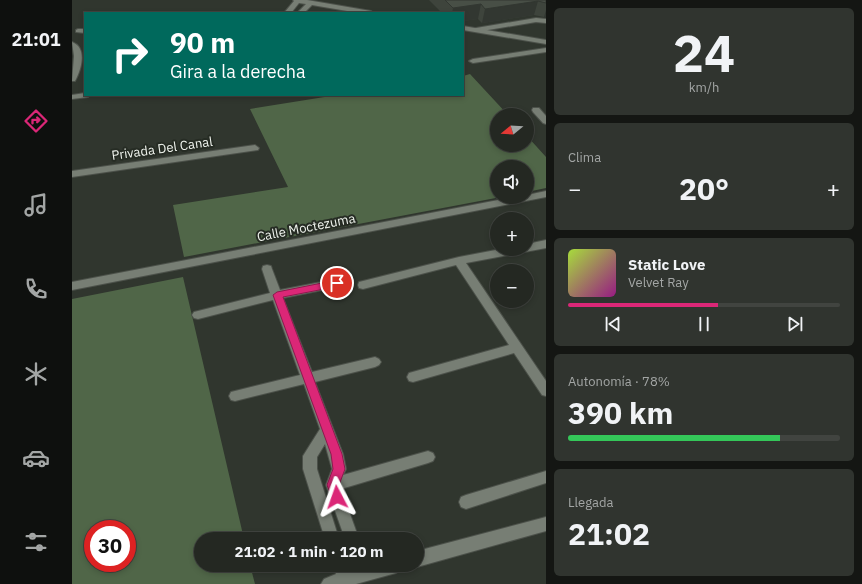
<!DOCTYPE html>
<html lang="es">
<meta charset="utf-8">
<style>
body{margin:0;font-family:"IBM Plex Sans",sans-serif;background:#30342f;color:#f1f3f6;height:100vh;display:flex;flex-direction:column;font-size:15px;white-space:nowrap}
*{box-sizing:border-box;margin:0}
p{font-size:13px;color:#a3a6a5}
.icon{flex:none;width:22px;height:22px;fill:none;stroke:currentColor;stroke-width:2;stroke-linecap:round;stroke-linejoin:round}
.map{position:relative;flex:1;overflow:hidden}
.side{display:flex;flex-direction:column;gap:8px;padding:8px;background:#141613;width:316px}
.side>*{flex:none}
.hud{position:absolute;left:12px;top:12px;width:380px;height:84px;border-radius:0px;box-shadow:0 2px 6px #0003,0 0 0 1px #414440;background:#00695c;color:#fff;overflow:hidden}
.needle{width:26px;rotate:252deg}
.controls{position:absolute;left:418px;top:108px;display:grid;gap:8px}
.controls a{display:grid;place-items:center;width:44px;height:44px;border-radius:50%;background:#242822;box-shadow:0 2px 6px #0003,0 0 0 1px #414440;font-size:20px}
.speed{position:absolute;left:12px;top:520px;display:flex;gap:8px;font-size:20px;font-weight:700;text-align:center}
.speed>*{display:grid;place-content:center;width:52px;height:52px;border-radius:50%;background:#242822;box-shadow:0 2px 6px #0003,0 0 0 1px #414440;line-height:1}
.speed .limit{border:6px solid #d22;background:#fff;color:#111}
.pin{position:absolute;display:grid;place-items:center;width:34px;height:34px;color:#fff;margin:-17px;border:2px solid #fff;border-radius:50%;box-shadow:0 1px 4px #0007}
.me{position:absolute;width:44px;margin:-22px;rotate:356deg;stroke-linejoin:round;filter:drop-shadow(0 0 3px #0008)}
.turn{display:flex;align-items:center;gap:14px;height:84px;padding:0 20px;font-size:18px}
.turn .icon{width:52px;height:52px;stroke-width:2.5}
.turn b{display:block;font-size:28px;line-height:34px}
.big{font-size:30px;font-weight:700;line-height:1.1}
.side .tile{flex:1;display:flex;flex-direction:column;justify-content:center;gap:6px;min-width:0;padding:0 14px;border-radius:6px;background:#30342f}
.side .dial{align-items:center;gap:0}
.dial b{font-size:52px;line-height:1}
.song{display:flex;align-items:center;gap:12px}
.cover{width:48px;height:48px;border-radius:6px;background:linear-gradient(135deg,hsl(80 70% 55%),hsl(310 70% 35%))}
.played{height:4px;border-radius:2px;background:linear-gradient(90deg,#db2777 55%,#414440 55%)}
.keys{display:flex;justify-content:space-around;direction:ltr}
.heat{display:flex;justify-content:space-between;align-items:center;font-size:22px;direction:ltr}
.charge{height:6px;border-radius:3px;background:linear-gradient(90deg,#34c759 78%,#414440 0)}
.trip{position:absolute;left:122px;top:532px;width:230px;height:40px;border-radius:20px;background:#242822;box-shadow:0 2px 6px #0003,0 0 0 1px #414440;font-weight:700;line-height:40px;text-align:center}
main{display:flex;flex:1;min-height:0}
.tabs{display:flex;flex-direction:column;width:72px;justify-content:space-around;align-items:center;background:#0e100e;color:#a3a6a5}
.tabs .icon{width:28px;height:28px}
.tabs .current{color:#db2777}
.tabs b{font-size:18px;color:#f1f3f6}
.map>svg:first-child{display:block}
.green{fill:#506648;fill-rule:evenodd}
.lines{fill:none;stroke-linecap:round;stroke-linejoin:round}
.service-casing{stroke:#4c514a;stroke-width:2}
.minor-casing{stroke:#4c514a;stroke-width:2}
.service{fill:#777e74;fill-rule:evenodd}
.minor{fill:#777e74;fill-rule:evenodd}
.wall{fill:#3e443c}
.shaded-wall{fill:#323731}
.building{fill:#484f46;stroke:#323731}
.route{fill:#db2777;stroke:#8e194d}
.labels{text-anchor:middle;stroke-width:4;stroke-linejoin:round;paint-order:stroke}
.street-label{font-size:13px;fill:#f0f4ee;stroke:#262c24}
</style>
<main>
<nav class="tabs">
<b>21:01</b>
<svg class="icon current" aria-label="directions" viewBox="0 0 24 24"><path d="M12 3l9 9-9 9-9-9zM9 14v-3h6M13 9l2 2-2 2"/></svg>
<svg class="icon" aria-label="music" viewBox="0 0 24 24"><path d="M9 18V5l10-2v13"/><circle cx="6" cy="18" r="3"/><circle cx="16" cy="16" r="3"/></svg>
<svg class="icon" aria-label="phone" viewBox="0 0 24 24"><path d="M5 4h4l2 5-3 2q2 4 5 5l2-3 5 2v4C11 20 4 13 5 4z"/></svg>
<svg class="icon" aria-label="climate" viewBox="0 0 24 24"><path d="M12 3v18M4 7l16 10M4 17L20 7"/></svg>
<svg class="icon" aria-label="car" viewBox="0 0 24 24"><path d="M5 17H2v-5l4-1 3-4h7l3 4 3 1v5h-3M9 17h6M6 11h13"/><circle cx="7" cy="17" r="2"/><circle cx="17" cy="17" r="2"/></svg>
<svg class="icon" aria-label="filters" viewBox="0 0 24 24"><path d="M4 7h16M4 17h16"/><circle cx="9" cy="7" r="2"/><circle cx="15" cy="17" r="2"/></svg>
</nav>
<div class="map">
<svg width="474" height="584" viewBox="0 0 474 584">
<rect width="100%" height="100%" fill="#30362e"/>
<path class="green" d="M398,74L436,115H425V145H455V136L474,157V188L455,192V167H425V197H429L112,257L101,205L216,187L178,109L265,95H391V76Z
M111,277L172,539H129V565H178L183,584H0V299ZM21,529H55V563H21Z"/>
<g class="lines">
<g class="service-casing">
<path id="service" d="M464,18L474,19V23L464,22L404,32L401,30L404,28Z"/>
</g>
<g class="minor-casing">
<path id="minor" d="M221,0H235L299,11L302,13H287L240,5L232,13H225L234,4L227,3L219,13H212L222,1Z
M391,26L474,40V44L391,30Z
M6,29H13V33L4,32V30Z
M0,42C16,48 9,70 3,81H0L2,56Z
M474,48V52L401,63L397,61L401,59Z
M13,93V95H17L16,97L0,99V95Z
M461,108H467L474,116V124L471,123L461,112L460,110Z
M183,145L187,148L186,150L0,177V171Z
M474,191V197L0,290V282L442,197H455V195Z
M474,240V248L394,263L474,381V396L470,395L442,353L341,382L337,381L335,377L337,373L437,345L384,265L291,289L287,288L286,285L287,282L387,257L429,249H455V244Z
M195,265L199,266L200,269L208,290L265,279L269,280L270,283L269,286L265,287L211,298L240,372L303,357L307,359L309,362L307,365L303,367L243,382L271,454L274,469L271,475L356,451L361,453L363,457L361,461L356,463L269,489L287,539H273L254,485L260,469L253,444L245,457V469L267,539H253L231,469V456L248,429L232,384L163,401L159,400L157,396L159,392L163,391L228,375L201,300L126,319L122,318L120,315L122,312L198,293L190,269L191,266Z
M474,471V483L394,509L389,507L387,502L389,497L394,495Z
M474,517V531L345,567L341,565H345V551Z
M261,565H277L278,570L297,565H332L329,570L324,573L284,584H249L252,579L264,574Z"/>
</g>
<use href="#service" class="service"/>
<use href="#minor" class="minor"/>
</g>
<path class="wall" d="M357,0H474V17H472L462,15L410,23L406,19L391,21V13H370Z"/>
<path class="shaded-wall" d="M466,1L462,15L410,23L413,9Z
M409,4L406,19L391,21V13H380L381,8Z
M474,10V17H472Z"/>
<path class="building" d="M373,0H474V3L466,1L413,9L409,4L381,8Z"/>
<path class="route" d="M265,280L269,283L268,286L211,297L270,454L273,469L267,485L271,497L269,501L265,502L261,501L255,485L261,469L259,454L201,295L205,292Z"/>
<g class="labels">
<g class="street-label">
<text transform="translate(90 148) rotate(-8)" y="5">Privada Del Canal</text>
<text transform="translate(234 227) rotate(-11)" y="5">Calle Moctezuma</text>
</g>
</g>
</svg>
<div class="controls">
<a><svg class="needle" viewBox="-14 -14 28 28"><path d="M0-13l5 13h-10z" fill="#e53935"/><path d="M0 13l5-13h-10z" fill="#a3a6a5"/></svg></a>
<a><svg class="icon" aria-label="sound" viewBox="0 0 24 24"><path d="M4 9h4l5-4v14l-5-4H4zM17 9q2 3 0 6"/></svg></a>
<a>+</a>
<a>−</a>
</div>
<div class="speed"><div class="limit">30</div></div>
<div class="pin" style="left:265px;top:283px;background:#d93025"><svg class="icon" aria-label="arrive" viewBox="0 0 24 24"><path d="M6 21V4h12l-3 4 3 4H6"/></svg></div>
<svg class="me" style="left:265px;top:497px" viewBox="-20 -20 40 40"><path d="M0-17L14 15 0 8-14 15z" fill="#db2777" stroke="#fff" stroke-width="4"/></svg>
<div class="trip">21:02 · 1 min · 120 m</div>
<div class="hud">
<div class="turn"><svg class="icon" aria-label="right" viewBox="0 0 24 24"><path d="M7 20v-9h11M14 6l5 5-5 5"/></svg><div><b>90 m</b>Gira a la derecha</div></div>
</div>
</div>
<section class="side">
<div class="tile dial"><b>24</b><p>km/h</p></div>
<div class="tile"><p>Clima</p>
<div class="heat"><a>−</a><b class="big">20°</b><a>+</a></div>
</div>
<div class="tile">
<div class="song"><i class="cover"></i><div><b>Static Love</b><p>Velvet Ray</p></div></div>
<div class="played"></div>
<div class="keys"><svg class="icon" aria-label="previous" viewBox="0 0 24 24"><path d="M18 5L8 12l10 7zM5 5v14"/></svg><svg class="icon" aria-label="pause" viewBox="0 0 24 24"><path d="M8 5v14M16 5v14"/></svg><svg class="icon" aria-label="next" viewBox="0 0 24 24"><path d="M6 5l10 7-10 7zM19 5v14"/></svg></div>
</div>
<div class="tile"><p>Autonomía · 78%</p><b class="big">390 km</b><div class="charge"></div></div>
<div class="tile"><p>Llegada</p><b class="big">21:02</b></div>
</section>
</main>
